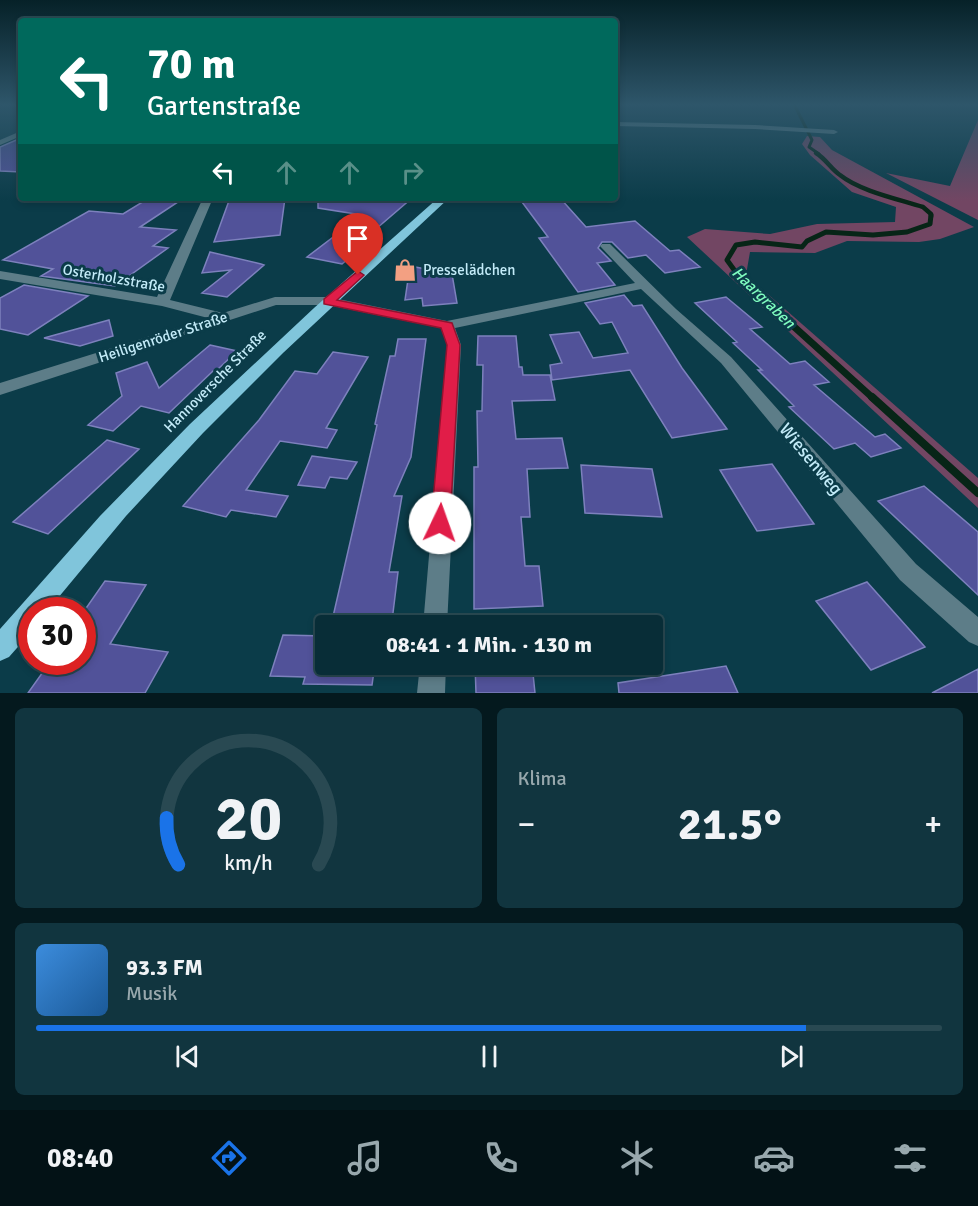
<!DOCTYPE html>
<html lang="de">
<meta charset="utf-8">
<style>
body{margin:0;font-family:Signika,sans-serif;background:#11353f;color:#f1f3f6;height:100vh;display:flex;flex-direction:column;font-size:22px;white-space:nowrap}
*{box-sizing:border-box;margin:0}
p{font-size:20px;color:#98a8ad}
.icon{flex:none;width:33px;height:33px;fill:none;stroke:currentColor;stroke-width:2;stroke-linecap:round;stroke-linejoin:round}
.map{position:relative;height:693px;overflow:hidden}
.panel{display:flex;flex-direction:column;gap:15px;padding:15px;background:#04191e;flex:1}
.panel>*{flex:none}
.banner{position:absolute;left:18px;top:18px;width:600px;height:183px;border-radius:6px;box-shadow:0 3px 9px #0003,0 0 0 2px #294952;background:#00695c;color:#fff;overflow:hidden}
.speed{position:absolute;left:18px;top:597px;display:flex;gap:12px;font-size:30px;font-weight:700;text-align:center}
.speed>*{display:grid;place-content:center;width:78px;height:78px;border-radius:50%;background:#082d37;box-shadow:0 3px 9px #0003,0 0 0 2px #294952;line-height:1}
.speed .limit{border:9px solid #d22;background:#fff;color:#111}
.pin{position:absolute;display:grid;place-items:center;width:51px;height:51px;color:#fff;margin:-62px -26px;border-radius:50% 50% 50% 0;rotate:-45deg;box-shadow:0 0 6px #0007}
.pin .icon{rotate:45deg}
.me{position:absolute;width:66px;margin:-33px;rotate:3deg;stroke-linejoin:round;filter:drop-shadow(0 0 4px #0008)}
.turn{display:flex;align-items:center;gap:21px;height:126px;padding:0 30px;font-size:27px}
.turn .icon{width:78px;height:78px;stroke-width:2.5}
.turn b{display:block;font-size:42px;line-height:51px}
.lanes{display:flex;align-items:center;height:57px;padding:0 30px;background:#0003;justify-content:center;gap:30px;direction:ltr}
.lanes .off{opacity:.35}
.big{font-size:45px;font-weight:800;line-height:1.1}
.panel .tile{flex:1;display:flex;flex-direction:column;justify-content:center;gap:9px;min-width:0;padding:0 21px;border-radius:9px;background:#11353f}
.panel .dial{align-items:center;gap:0}
.dial svg{height:156px;overflow:visible;fill:none;stroke:#294952;stroke-width:7;stroke-linecap:round;text-anchor:middle}
.dial text{fill:#f1f3f6;stroke:none}
.song{display:flex;align-items:center;gap:18px}
.cover{width:72px;height:72px;border-radius:9px;background:linear-gradient(135deg,hsl(210 70% 55%),hsl(210 70% 35%))}
.played{height:6px;border-radius:3px;background:linear-gradient(90deg,#1a73e8 85%,#294952 85%)}
.keys{display:flex;justify-content:space-around;direction:ltr}
.heat{display:flex;justify-content:space-between;align-items:center;font-size:33px;direction:ltr}
.panel .tiles{flex:1;display:grid;gap:15px;grid-template-columns:1fr 1fr}
.tile:last-child{grid-column:span 2}
.trip{position:absolute;left:315px;top:615px;width:348px;height:60px;border-radius:6px;background:#082d37;box-shadow:0 3px 9px #0003,0 0 0 2px #294952;font-weight:800;line-height:60px;text-align:center}
.menu{display:flex;height:96px;justify-content:space-around;align-items:center;background:#031216;color:#98a8ad}
.menu .icon{width:42px;height:42px}
.menu .selected{color:#1a73e8}
.menu b{font-size:27px;color:#f1f3f6}
.map>svg:first-child{display:block}
.green{fill:#724663}
.lines{fill:none;stroke-linecap:round;stroke-linejoin:round}
.stream-far4{stroke:#072517;stroke-width:3}
.stream-far3{stroke:#072517;stroke-width:4.5}
.stream-far2{stroke:#072517;stroke-width:5}
.stream-far1{stroke:#072517;stroke-width:7}
.stream{stroke:#072517;stroke-width:8}
.building{fill:#515299;stroke:#7d81bd;stroke-width:1.5}
.minor{fill:#5d7d88;fill-rule:evenodd}
.major{fill:#80c5db;fill-rule:evenodd}
.route{fill:#e11d48;stroke:#92132f;stroke-width:1.5}
.labels{text-anchor:middle;stroke-width:6;stroke-linejoin:round;paint-order:stroke}
.poi-label{font-size:15px;fill:#c3ebf8;stroke:#0b3c49;text-anchor:start}
.street-label{font-size:15px;fill:#c3ebf8;stroke:#0b3c49}
.water-label{font-size:16px;font-style:italic;fill:#7ffcbf;stroke:#0b3c49}
.near-street-label{font-size:18px;fill:#c3ebf8;stroke:#0b3c49}
</style>
<div class="map">
<svg width="978" height="693" viewBox="0 0 978 693">
<rect width="100%" height="100%" fill="#0b3c49"/>
<path class="green" d="M978,120V220L886,173L950,186Z
M807,136L820,137L832,150L974,227L940,239L919,242L847,241L815,253L750,252L746,275L978,478V508L687,237L705,229L770,234L817,224L895,222L896,207L852,192L810,155L802,144Z"/>
<g class="lines">
<path class="stream-far4" d="M794,104L812,140L809,147L819,154"/>
<path class="stream-far3" d="M816,153C826,159 831,169 840,175C860,191 898,199 923,207L931,214V217"/>
<path class="stream-far2" d="M761,297L740,278L727,260L736,245L755,242L802,247L807,241L826,232L873,235L907,232L930,224L931,215"/>
<path class="stream-far1" d="M759,295L874,399"/>
<path class="stream" d="M872,397L978,493"/>
</g>
<path class="building" d="M21,138V172L0,171V147Z
M149,198H184L140,227L176,230L153,246L168,248L115,286L41,276L53,269L3,260L89,211L123,214Z
M230,198H285L280,235L214,242Z
M318,198H412L355,247L361,248L342,264L307,257L362,215L318,208Z
M519,198H560L586,227L635,221L670,251L679,250L700,267L665,273L646,255L628,258L612,242H602L598,248L611,261L597,263L615,285L578,292L539,238L548,237Z
M210,252L261,264L264,265L227,297L202,293L231,270L202,273Z
M410,266L452,274L457,303L423,306L422,298L405,300Z
M24,285L88,296L28,335L0,329V298Z
M624,295L633,306L642,305L682,368L727,429L672,438L630,370L552,380L550,365L562,363L550,335L579,332L593,358L628,353L612,322L600,324L585,303Z
M726,297L762,327L750,329L790,364L805,361L829,382L814,385L875,437L885,434L901,448L871,457L855,443L834,449L789,407L794,406L758,370H762L733,343L737,342L695,303Z
M109,320L113,336L80,346L44,338Z
M478,336H516L519,367H522L523,375H550L555,400L512,401L516,439L562,438L568,468L527,469L530,517H521L525,566H539L543,606L474,609V467H478L477,411H482L483,365H477Z
M398,339H426L411,457L394,496H402L389,572H398L392,621H332L377,425L375,424L390,356H395Z
M210,345L237,351L216,371H213L169,413L141,406L113,431L88,425L122,396L116,373L147,362L159,388Z
M333,352L368,357L326,428L337,430L327,448L280,441L246,490L288,496L276,517L231,510L226,517L183,506L259,420L295,371L317,374Z
M107,440L139,449L48,534L13,522Z
M312,456L357,462L347,479L330,477L325,488L298,485Z
M772,464L814,524L757,531L720,470Z
M581,465L652,469L662,517L585,513Z
M924,486L978,532V595L878,501Z
M105,581L146,585L110,644L168,652L145,693H28L50,662H82V614Z
M867,582L925,647L871,670L816,601Z
M283,635L326,636V664H375L372,685L303,684L305,677L270,676Z
M475,664H532L535,693H476Z
M726,666L738,693H619L618,683Z
M978,669V693H932Z"/>
<g class="lines">
<path class="minor" d="M615,122L755,125L834,130L838,132L834,134L755,129L615,126Z
M21,131V136L0,145V140Z
M203,198H213L170,300L223,313L275,297H328L447,321L635,283L600,246L602,244H610L676,309L731,357L916,564L978,617V646L969,642L900,580L721,363L641,289L455,328L461,345L447,626H423L447,345L441,328L328,305H276L0,395V383L208,318L162,306L0,279V271L157,297Z
M420,664H446L445,693H417Z"/>
<path class="major" d="M438,198H449L283,353L203,433L126,516L48,610H32V631L9,657L0,661V629L100,516L190,424L314,308Z"/>
</g>
<linearGradient id="sky" x2="0" y2="1"><stop stop-color="#062128"/><stop offset="0.52" stop-color="#2e566a"/><stop offset="1" stop-color="#2e566a" stop-opacity="0"/></linearGradient>
<rect width="978" height="201" fill="url(#sky)"/>
<path class="route" d="M358,271L364,275L362,277L337,300L452,323L460,345L450,523L447,529L440,531L433,529L431,523L447,345L441,328L324,304V299Z"/>
<defs>
<g id="shop-bare" transform="scale(1.8)"><path d="M-5-2.5h2.3a2.7 3.5 0 0 1 5.4 0H5L5.5 6h-11ZM-1.5-2.5h3a1.5 2.3 0 0 0-3 0Z" fill="#f3a082" stroke="#0b3c49" stroke-width="2.5" paint-order="stroke"/></g>
</defs>
<g fill-rule="evenodd">
<use href="#shop-bare" x="405" y="270"/>
</g>
<g class="labels">
<g class="poi-label">
<text x="423" y="275">Presselädchen</text>
</g>
<g class="street-label">
<text transform="translate(114 278) rotate(10)" y="5">Osterholzstraße</text>
<text transform="translate(163 337) rotate(-18)" y="5">Heiligenröder Straße</text>
<text transform="translate(215 381) rotate(-45)" y="5">Hannoversche Straße</text>
</g>
<g class="water-label">
<text transform="translate(764 297) rotate(44)" y="6">Haargraben</text>
</g>
<g class="near-street-label">
<text transform="translate(811 459) rotate(50)" y="6">Wiesenweg</text>
</g>
</g>
</svg>
<div class="speed"><div class="limit">30</div></div>
<div class="pin" style="left:358px;top:275px;background:#d93025"><svg class="icon" aria-label="arrive" viewBox="0 0 24 24"><path d="M6 21V4h12l-3 4 3 4H6"/></svg></div>
<svg class="me" style="left:440px;top:523px" viewBox="-20 -20 40 40"><circle r="19" fill="#fff"/><path d="M0-13L10 11 0 6-10 11z" fill="#e11d48"/></svg>
<div class="trip">08:41 · 1 Min. · 130 m</div>
<div class="banner">
<div class="turn"><svg class="icon" aria-label="left" viewBox="0 0 24 24"><path d="M17 20v-9H6M10 6l-5 5 5 5"/></svg><div><b>70 m</b>Gartenstraße</div></div>
<div class="lanes"><svg class="icon" aria-label="left" viewBox="0 0 24 24"><path d="M17 20v-9H6M10 6l-5 5 5 5"/></svg><svg class="icon off" aria-label="ahead" viewBox="0 0 24 24"><path d="M12 20V5M6 11l6-6 6 6"/></svg><svg class="icon off" aria-label="ahead" viewBox="0 0 24 24"><path d="M12 20V5M6 11l6-6 6 6"/></svg><svg class="icon off" aria-label="right" viewBox="0 0 24 24"><path d="M7 20v-9h11M14 6l5 5-5 5"/></svg></div>
</div>
</div>
<section class="panel">
<div class="tiles">
<div class="tile dial"><svg viewBox="0 0 100 80">
<path d="M14 69A42 42 0 1 1 86 69"/>
<path d="M14 69A42 42 0 0 1 8 45" stroke="#1a73e8"/>
<text x="50" y="56" font-size="32" font-weight="700">20</text>
<text x="50" y="72" font-size="11">km/h</text>
</svg></div>
<div class="tile"><p>Klima</p>
<div class="heat"><a>−</a><b class="big">21.5°</b><a>+</a></div>
</div>
<div class="tile">
<div class="song"><i class="cover"></i><div><b>93.3 FM</b><p>Musik</p></div></div>
<div class="played"></div>
<div class="keys"><svg class="icon" aria-label="previous" viewBox="0 0 24 24"><path d="M18 5L8 12l10 7zM5 5v14"/></svg><svg class="icon" aria-label="pause" viewBox="0 0 24 24"><path d="M8 5v14M16 5v14"/></svg><svg class="icon" aria-label="next" viewBox="0 0 24 24"><path d="M6 5l10 7-10 7zM19 5v14"/></svg></div>
</div>
</div>
</section>
<nav class="menu">
<b>08:40</b>
<svg class="icon selected" aria-label="directions" viewBox="0 0 24 24"><path d="M12 3l9 9-9 9-9-9zM9 14v-3h6M13 9l2 2-2 2"/></svg>
<svg class="icon" aria-label="music" viewBox="0 0 24 24"><path d="M9 18V5l10-2v13"/><circle cx="6" cy="18" r="3"/><circle cx="16" cy="16" r="3"/></svg>
<svg class="icon" aria-label="phone" viewBox="0 0 24 24"><path d="M5 4h4l2 5-3 2q2 4 5 5l2-3 5 2v4C11 20 4 13 5 4z"/></svg>
<svg class="icon" aria-label="climate" viewBox="0 0 24 24"><path d="M12 3v18M4 7l16 10M4 17L20 7"/></svg>
<svg class="icon" aria-label="car" viewBox="0 0 24 24"><path d="M5 17H2v-5l4-1 3-4h7l3 4 3 1v5h-3M9 17h6M6 11h13"/><circle cx="7" cy="17" r="2"/><circle cx="17" cy="17" r="2"/></svg>
<svg class="icon" aria-label="filters" viewBox="0 0 24 24"><path d="M4 7h16M4 17h16"/><circle cx="9" cy="7" r="2"/><circle cx="15" cy="17" r="2"/></svg>
</nav>
